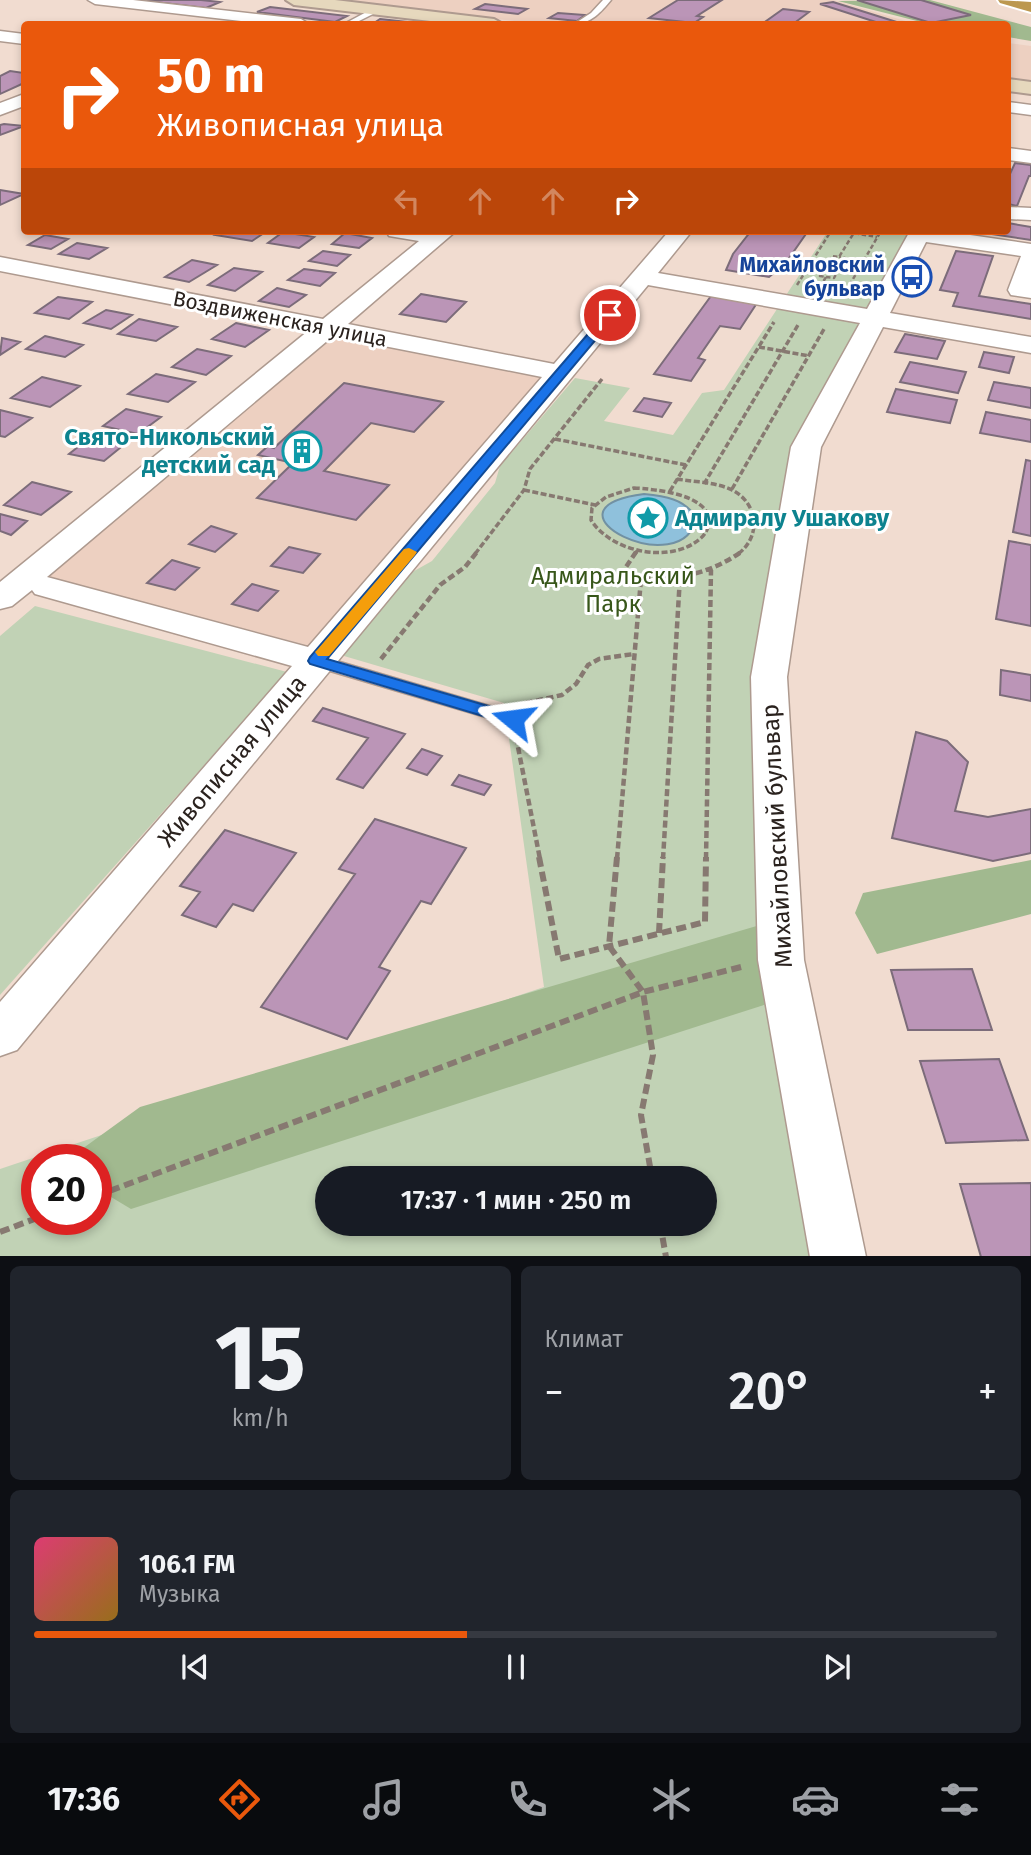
<!DOCTYPE html>
<html lang="ru">
<meta charset="utf-8">
<style>
body{margin:0;font-family:"Fira Sans",sans-serif;background:#20242c;color:#f1f3f6;height:100vh;display:flex;flex-direction:column;font-size:26px;white-space:nowrap}
*{box-sizing:border-box;margin:0}
p{font-size:23px;color:#9ea1a6}
.icon{flex:none;width:38px;height:38px;fill:none;stroke:currentColor;stroke-width:2;stroke-linecap:round;stroke-linejoin:round}
.map{position:relative;height:1256px;overflow:hidden}
.details{display:flex;flex-direction:column;gap:10px;padding:10px;background:#0d0f14;flex:1}
.details>*{flex:none}
.banner{position:absolute;left:21px;top:21px;width:990px;height:214px;border-radius:7px;box-shadow:0 4px 10px #0003;background:#ea580c;color:#fff;overflow:hidden}
.speed{position:absolute;left:21px;top:1144px;display:flex;gap:14px;font-size:35px;font-weight:700;text-align:center}
.speed>*{display:grid;place-content:center;width:91px;height:91px;border-radius:50%;background:#171b24;box-shadow:0 4px 10px #0003;line-height:1}
.speed .limit{border:10px solid #d22;background:#fff;color:#111}
.pin{position:absolute;display:grid;place-items:center;width:60px;height:60px;color:#fff;margin:-30px;border:4px solid #fff;border-radius:50%;box-shadow:0 2px 7px #0007}
.me{position:absolute;width:77px;margin:-38px;rotate:286deg;stroke-linejoin:round;filter:drop-shadow(0 0 5px #0008)}
.turn{display:flex;align-items:center;gap:24px;height:147px;padding:0 21px;font-size:32px}
.turn .icon{width:91px;height:91px;stroke-width:2.5}
.turn b{display:block;font-size:49px;line-height:60px}
.lanes{display:flex;align-items:center;height:66px;padding:0 21px;background:#0003;justify-content:center;gap:35px;direction:ltr}
.lanes .off{opacity:.35}
.big{font-size:52px;font-weight:600;line-height:1.1}
.details .card{flex:1;display:flex;flex-direction:column;justify-content:center;gap:10px;min-width:0;padding:0 24px;border-radius:10px;background:#20242c}
.details .dial{align-items:center;gap:0}
.dial b{font-size:91px;line-height:1}
.song{display:flex;align-items:center;gap:21px}
.cover{width:84px;height:84px;border-radius:10px;background:linear-gradient(135deg,hsl(340 70% 55%),hsl(40 70% 35%))}
.played{height:7px;border-radius:4px;background:linear-gradient(90deg,#ea580c 45%,#363941 45%)}
.keys{display:flex;justify-content:space-around;direction:ltr}
.heat{display:flex;justify-content:space-between;align-items:center;font-size:38px;direction:ltr}
.details .tiles{flex:1;display:grid;gap:10px;grid-template-columns:1fr 1fr}
.card:last-child{grid-column:span 2}
.trip{position:absolute;left:315px;top:1166px;width:402px;height:70px;border-radius:35px;background:#171b24;box-shadow:0 4px 10px #0003;font-weight:600;line-height:70px;text-align:center}
.dock{display:flex;height:112px;justify-content:space-around;align-items:center;background:#090b0e;color:#9ea1a6}
.dock .icon{width:49px;height:49px}
.dock .on{color:#ea580c}
.dock b{font-size:32px;color:#f1f3f6}
.map>svg:first-child{display:block}
.built{fill:#edd0c1}
.green{fill:#c1d2b5;fill-rule:evenodd}
.forest{fill:#a1b98f}
.water{fill:#8fc1dc;stroke:#7191a3;stroke-width:2}
.building{fill:#bb95b7;stroke:#7c6c7a;stroke-width:2}
.lines{fill:none;stroke-linecap:round;stroke-linejoin:round}
.service-casing{stroke:#ae9a8f;stroke-width:3}
.minor-casing{stroke:#ae9a8f;stroke-width:3}
.secondary-casing{stroke:#ae9a8f;stroke-width:4}
.trunk-casing{stroke:#fff;stroke-width:4}
.path-far3{stroke:#877971;stroke-width:2.5;stroke-dasharray:4.5 2.5;stroke-linecap:butt}
.path-far2{stroke:#877971;stroke-width:3.5;stroke-dasharray:6 2.5;stroke-linecap:butt}
.path-far1{stroke:#877971;stroke-width:4.5;stroke-dasharray:7 3.5;stroke-linecap:butt}
.path{stroke:#877971;stroke-width:6;stroke-dasharray:10 5;stroke-linecap:butt}
.service{fill:#fff;fill-rule:evenodd}
.minor{fill:#fff;fill-rule:evenodd}
.secondary{fill:#e6d8bd;fill-rule:evenodd}
.trunk{fill:#bc984f;fill-rule:evenodd}
.route{fill:#1a73e8;stroke:#114b97;stroke-width:2}
.slow{fill:#f59e0b}
.labels{text-anchor:middle;stroke-width:6;stroke-linejoin:round;paint-order:stroke}
.far-transit-label{font-size:21px;font-weight:bold;fill:#164399;stroke:#fff;text-anchor:end}
.far-street-label{font-size:21px;fill:#2a221e;stroke:#fff}
.culture-label{font-size:24px;font-weight:bold;fill:#0d838f;stroke:#fff;text-anchor:end}
.park-label{font-size:24px;fill:#38571a;stroke:#fff}
.street-label{font-size:24px;fill:#2a221e;stroke:#fff}
</style>
<div class="map">
<svg width="1031" height="1257" viewBox="0 0 1031 1257">
<rect width="100%" height="100%" fill="#f1dcd0"/>
<path class="built" d="M322,0H833L916,24H542Z
M1008,43L1031,46V84L1008,81Z
M335,334L545,375L311,646L47,578Z"/>
<path class="green" d="M828,231H910L797,442L759,675L820,1256H0V1169L544,987L504,703L344,656V651L407,575L432,561L495,483L500,466L575,378L630,388L604,421L673,435L702,393L724,390ZM37,1160H96V1220H37ZM327,1178H705V1223H327Z
M35,606L287,672L0,995V636Z"/>
<path class="forest" d="M930,0L1031,27V41L1008,37V24H929L838,1Z
M1031,860V914L877,954L855,913L863,893Z
M760,925L773,1002L131,1209L96,1188V1160H86L82,1149L140,1107Z"/>
<path class="water" d="M644,494C665,496 684,499 696,517C686,585 530,509 644,494Z"/>
<path class="building" d="M138,0H201L220,2L206,8Z
M678,0H722L697,16L703,17L694,23L649,18Z
M857,0H921L971,15L931,23Z
M833,2L903,24H882L820,4Z
M485,4L527,9L518,14L475,9Z
M270,7L347,16L335,22L257,12Z
M783,9L809,12L793,24H762Z
M558,13L585,15L577,21L549,18Z
M380,19L426,24L374,23Z
M10,71L24,73V83L0,94V76Z
M4,124L24,126L0,135V125Z
M1015,163L1031,165V176H1029L1017,206L1008,204V173L1010,174Z
M0,190L24,194L0,205Z
M1008,223L1031,227V240L972,231H1008Z
M221,231H267L252,241L215,235Z
M751,231H808L785,264L769,277L726,270L733,254Z
M283,232L314,237L299,248L268,243Z
M345,233L372,238L359,248L332,244Z
M45,235L68,239L51,249L28,245Z
M77,243L107,248L89,259L59,254Z
M323,251L350,255L337,266L309,261Z
M956,251L993,256L979,296L1031,304V319L953,306L958,293L940,290Z
M192,260L217,265L189,282L165,277Z
M234,268L262,272L235,291L208,285Z
M304,269L335,273L320,286L288,280Z
M277,288L306,295L289,307L259,301Z
M421,294L466,302L446,322L400,314Z
M711,296L757,303L740,329L720,326L698,358L705,360L691,381L654,374Z
M58,297L92,302L69,319L35,313Z
M106,310L132,315L111,329L84,323Z
M139,319L177,327L156,341L118,334Z
M236,323L269,330L245,347L212,339Z
M905,334L945,341L937,359L895,352Z
M45,336L83,345L65,357L26,349Z
M2,338L20,342L0,355Z
M197,349L231,356L206,375L172,367Z
M984,352L1014,357L1009,373L979,367Z
M910,362L966,372L958,393L900,382Z
M156,374L195,382L168,402L128,394Z
M42,377L80,386L50,407L11,398Z
M994,382L1031,388V408L988,400Z
M344,383L443,402L414,432L371,423L324,471L389,485L356,520L257,498L293,463L258,455L268,446L274,448Z
M896,389L957,400L950,423L887,412Z
M644,398L671,403L662,417L634,411Z
M126,409L161,417L138,434L103,426Z
M0,410L32,418L5,437L0,436Z
M986,412L1031,420V442L980,433Z
M92,436L126,443L104,461L69,454Z
M1026,460L1031,461V536L1013,532Z
M32,482L71,492L41,515L4,505Z
M0,514L27,521L11,535L0,531Z
M211,526L236,534L215,552L189,544Z
M1009,541L1031,545V626L996,619Z
M289,547L320,554L303,573L271,566Z
M172,560L199,568L175,590L147,583Z
M252,584L278,591L258,611L232,604Z
M1001,670L1031,675V701L1000,695Z
M323,708L405,734L363,788L337,779L368,738L313,721Z
M916,732L947,741L968,762L955,811L988,817L1031,809V853L993,861L892,838Z
M422,749L442,756L427,775L407,768Z
M459,775L491,785L484,795L452,785Z
M375,819L466,848L431,904L421,901L379,967L390,971L347,1039L261,1007L355,874L339,869Z
M225,830L296,853L253,911L233,904L216,927L182,915L200,892L180,886Z
M972,969L992,1030H908L891,970Z
M999,1059L1028,1140L946,1143L920,1061Z
M1031,1183V1257H981L960,1184Z"/>
<g class="lines">
<g class="service-casing">
<path id="service" d="M603,0H611C601,12 591,24 574,24L591,13Z
M374,8L381,10L353,24H344Z
M316,655L520,715L522,719L520,723L513,725L310,665L307,661L310,657Z"/>
</g>
<g class="minor-casing">
<path id="minor" d="M88,0H133L301,19L309,24H266L95,4Z
M0,31L24,34V44L0,41Z
M24,94V106L0,115V103Z
M1008,102L1031,105V115L1008,112Z
M1008,148L1031,151V163L1008,160Z
M1008,207L1031,208V220L1008,219Z
M386,231H456L348,324L554,364L669,231H692L658,273L867,309L910,231H943L1031,244V298L1011,295L1008,290L1021,256L926,242L890,313L1031,337V353L883,327L821,447L787,677L804,960L866,1257H810L758,960L751,677L791,447L860,323L648,285L17,1050L0,1056V1002L292,666L35,594L32,590L12,606L0,609V582L308,331L0,271V257L323,319L419,241L389,236ZM333,336L542,377L308,647L47,577Z"/>
</g>
<g class="secondary-casing">
<path id="secondary" d="M286,0H335L494,19L503,24H456L294,5Z
M1008,79L1031,82V94L1008,91Z"/>
</g>
<g class="trunk-casing">
<path id="trunk" d="M998,0L1031,2V12L1000,3Z"/>
</g>
<path class="path-far3" d="M841,231L877,237
M811,263L827,265
M839,267L858,270
M826,277L834,278L845,258L839,257
M797,285L831,231
M820,287L826,277L820,276L832,256L839,257L855,231
M846,291L881,231"/>
<path class="path-far2" d="M759,347L809,356
M555,439L686,465
M677,479C695,482 716,482 732,490C758,503 762,536 738,554
M704,484L798,325
M634,488C654,489 706,494 709,519C710,525 706,534 701,538C671,565 611,552 591,520L592,508L606,497Z
M732,489L824,329
M524,490L595,505
M670,491L774,322
M475,554L524,490L530,469L602,379
M635,554L637,551"/>
<path class="path-far1" d="M636,552L620,576C664,582 704,578 741,552
M381,659L440,585L465,567L477,552
M526,703L562,695L576,684L588,665L599,659L634,654
M516,737L540,859
M617,859L641,579
M663,859L680,577
M706,859L711,570"/>
<path class="path" d="M539,857L559,959L705,922L706,857
M617,857L609,946L643,992L653,1055L641,1115L652,1178
M659,933L663,857
M96,1196L643,992L745,966
M660,1223L666,1257
M0,1232L37,1218"/>
<use href="#service" class="service"/>
<use href="#minor" class="minor"/>
<use href="#secondary" class="secondary"/>
<use href="#trunk" class="trunk"/>
</g>
<path class="route" d="M610,312L615,315L614,318L327,659L519,715L521,719L519,723H506L310,664L308,661L310,657L606,313Z"/>
<path class="slow" d="M409,548L417,552L415,555L329,656H318L315,652L318,649L404,549Z"/>
<defs>
<g id="bus-ring" transform="scale(2.0125)"><circle r="9.5" fill="#fff" stroke="#1a4fb4" stroke-width="1.5"/><path d="M-5-6H5V4H4V6H2V4H-2V6H-4V4H-5ZM-3.5-4V0h7V-4ZM-3.5 1.2v1.5H-2V1.2ZM2 1.2v1.5H3.5V1.2Z" fill="#1a4fb4"/></g>
<g id="building-ring" transform="scale(2.0125)"><circle r="9.5" fill="#fff" stroke="#0f9aa8" stroke-width="1.5"/><path d="M-4-6H4V6H1V3H-1V6H-4ZM-2.5-4.3h1.7v1.8h-1.7ZM.8-4.3h1.7v1.8H.8ZM-2.5-1h1.7V.8h-1.7ZM.8-1h1.7V.8H.8Z" fill="#0f9aa8"/></g>
<g id="sight-ring" transform="scale(2.0125)"><circle r="9.5" fill="#fff" stroke="#0f9aa8" stroke-width="1.5"/><path d="M0-6L1.8-2.2L6-1.7L2.9 1.2L3.7 5.4L0 3.3L-3.7 5.4L-2.9 1.2L-6-1.7L-1.8-2.2Z" fill="#0f9aa8"/></g>
</defs>
<g fill-rule="evenodd">
<use href="#bus-ring" x="912" y="277"/>
<use href="#building-ring" x="302" y="451"/>
<use href="#sight-ring" x="648" y="518"/>
</g>
<g class="labels">
<g class="far-transit-label">
<text x="885" y="272">Михайловский<tspan x="885" dy="24">бульвар</tspan></text>
</g>
<g class="far-street-label">
<text transform="translate(280 319) rotate(11)" y="7">Воздвиженская улица</text>
</g>
<g class="culture-label">
<text x="275" y="445">Свято-Никольский<tspan x="275" dy="28">детский сад</tspan></text>
<text x="675" y="526" text-anchor="start">Адмиралу Ушакову</text>
</g>
<g class="park-label">
<text x="613" y="584">Адмиральский<tspan x="613" dy="28">Парк</tspan></text>
</g>
<g class="street-label">
<text transform="translate(232 761) rotate(-50)" y="8">Живописная улица</text>
<text transform="translate(777 836) rotate(-93)" y="8">Михайловский бульвар</text>
</g>
</g>
</svg>
<div class="speed"><div class="limit">20</div></div>
<div class="pin" style="left:610px;top:315px;background:#d93025"><svg class="icon" aria-label="arrive" viewBox="0 0 24 24"><path d="M6 21V4h12l-3 4 3 4H6"/></svg></div>
<svg class="me" style="left:513px;top:719px" viewBox="-20 -20 40 40"><path d="M0-17L14 15 0 8-14 15z" fill="#1a73e8" stroke="#fff" stroke-width="4"/></svg>
<div class="trip">17:37 · 1 мин · 250 m</div>
<div class="banner">
<div class="turn"><svg class="icon" aria-label="right" viewBox="0 0 24 24"><path d="M7 20v-9h11M14 6l5 5-5 5"/></svg><div><b>50 m</b>Живописная улица</div></div>
<div class="lanes"><svg class="icon off" aria-label="left" viewBox="0 0 24 24"><path d="M17 20v-9H6M10 6l-5 5 5 5"/></svg><svg class="icon off" aria-label="ahead" viewBox="0 0 24 24"><path d="M12 20V5M6 11l6-6 6 6"/></svg><svg class="icon off" aria-label="ahead" viewBox="0 0 24 24"><path d="M12 20V5M6 11l6-6 6 6"/></svg><svg class="icon" aria-label="right" viewBox="0 0 24 24"><path d="M7 20v-9h11M14 6l5 5-5 5"/></svg></div>
</div>
</div>
<section class="details">
<div class="tiles">
<div class="card dial"><b>15</b><p>km/h</p></div>
<div class="card"><p>Климат</p>
<div class="heat"><a>−</a><b class="big">20°</b><a>+</a></div>
</div>
<div class="card">
<div class="song"><i class="cover"></i><div><b>106.1 FM</b><p>Музыка</p></div></div>
<div class="played"></div>
<div class="keys"><svg class="icon" aria-label="previous" viewBox="0 0 24 24"><path d="M18 5L8 12l10 7zM5 5v14"/></svg><svg class="icon" aria-label="pause" viewBox="0 0 24 24"><path d="M8 5v14M16 5v14"/></svg><svg class="icon" aria-label="next" viewBox="0 0 24 24"><path d="M6 5l10 7-10 7zM19 5v14"/></svg></div>
</div>
</div>
</section>
<nav class="dock">
<b>17:36</b>
<svg class="icon on" aria-label="directions" viewBox="0 0 24 24"><path d="M12 3l9 9-9 9-9-9zM9 14v-3h6M13 9l2 2-2 2"/></svg>
<svg class="icon" aria-label="music" viewBox="0 0 24 24"><path d="M9 18V5l10-2v13"/><circle cx="6" cy="18" r="3"/><circle cx="16" cy="16" r="3"/></svg>
<svg class="icon" aria-label="phone" viewBox="0 0 24 24"><path d="M5 4h4l2 5-3 2q2 4 5 5l2-3 5 2v4C11 20 4 13 5 4z"/></svg>
<svg class="icon" aria-label="climate" viewBox="0 0 24 24"><path d="M12 3v18M4 7l16 10M4 17L20 7"/></svg>
<svg class="icon" aria-label="car" viewBox="0 0 24 24"><path d="M5 17H2v-5l4-1 3-4h7l3 4 3 1v5h-3M9 17h6M6 11h13"/><circle cx="7" cy="17" r="2"/><circle cx="17" cy="17" r="2"/></svg>
<svg class="icon" aria-label="filters" viewBox="0 0 24 24"><path d="M4 7h16M4 17h16"/><circle cx="9" cy="7" r="2"/><circle cx="15" cy="17" r="2"/></svg>
</nav>
